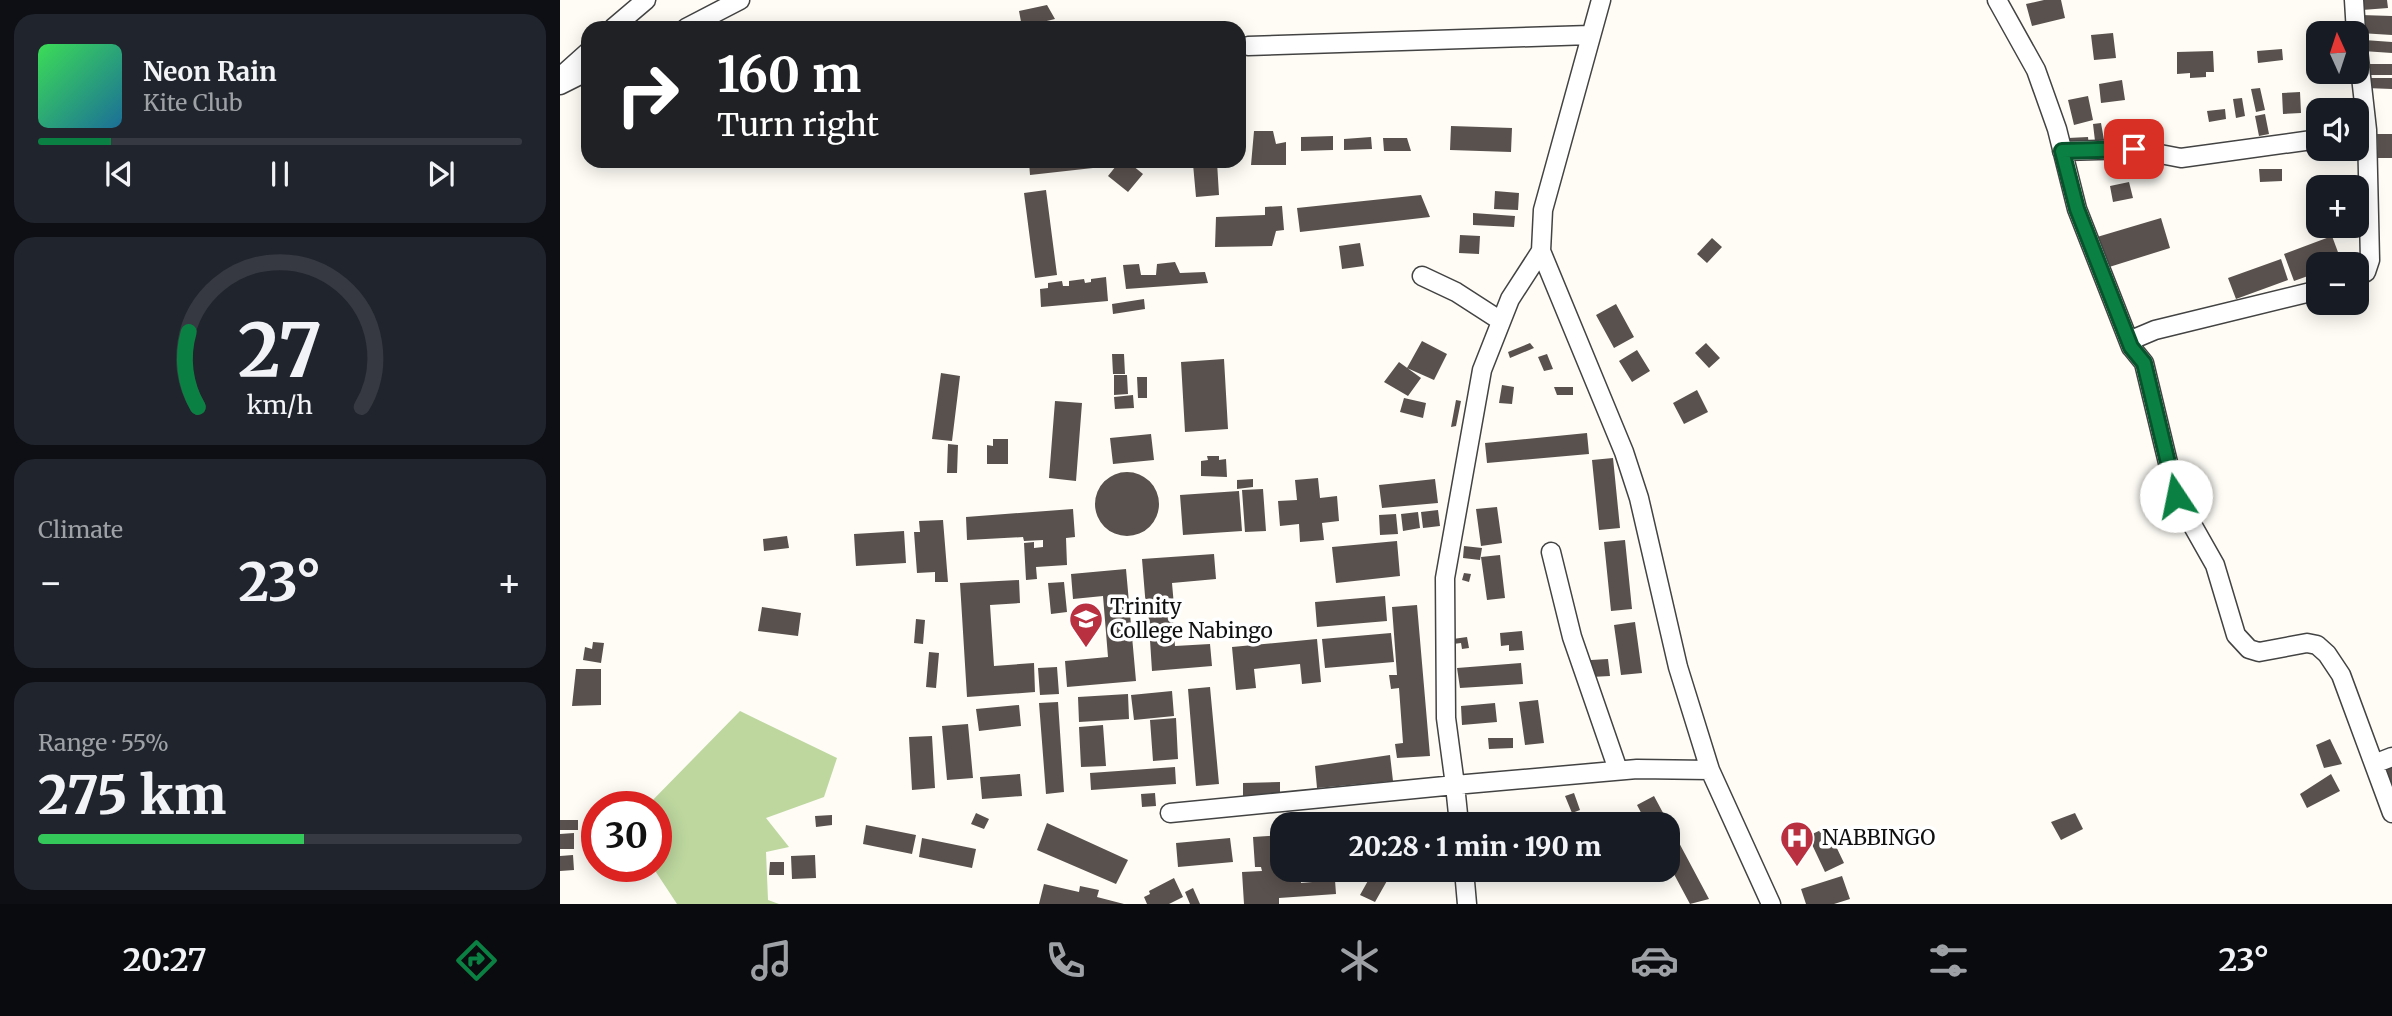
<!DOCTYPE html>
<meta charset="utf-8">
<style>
body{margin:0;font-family:Merriweather,serif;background:#20242c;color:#f1f3f6;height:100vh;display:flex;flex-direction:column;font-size:26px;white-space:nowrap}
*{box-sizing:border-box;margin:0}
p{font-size:23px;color:#9ea1a6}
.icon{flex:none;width:38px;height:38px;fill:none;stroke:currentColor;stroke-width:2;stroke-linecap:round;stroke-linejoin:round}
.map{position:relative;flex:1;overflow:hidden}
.sheet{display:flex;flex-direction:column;gap:14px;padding:14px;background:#0d0f14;width:560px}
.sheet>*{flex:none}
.banner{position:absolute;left:21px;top:21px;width:665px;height:147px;border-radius:21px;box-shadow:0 4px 18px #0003;background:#202124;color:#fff;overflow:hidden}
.needle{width:46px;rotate:357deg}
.tools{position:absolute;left:1746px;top:21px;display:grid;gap:14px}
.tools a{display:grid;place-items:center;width:63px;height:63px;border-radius:14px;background:#171b24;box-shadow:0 4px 18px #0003;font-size:35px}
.speed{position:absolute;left:21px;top:791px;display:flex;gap:14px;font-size:35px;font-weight:700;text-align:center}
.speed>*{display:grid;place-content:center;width:91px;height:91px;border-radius:50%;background:#171b24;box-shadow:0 4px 18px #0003;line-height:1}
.speed .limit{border:10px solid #d22;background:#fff;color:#111}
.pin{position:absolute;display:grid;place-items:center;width:60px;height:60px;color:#fff;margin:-30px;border-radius:14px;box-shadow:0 4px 10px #0006}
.me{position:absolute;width:77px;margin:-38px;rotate:349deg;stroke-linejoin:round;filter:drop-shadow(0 0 5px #0008)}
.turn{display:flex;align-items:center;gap:24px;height:147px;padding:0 21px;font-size:32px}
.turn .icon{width:91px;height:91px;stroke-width:2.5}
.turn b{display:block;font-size:49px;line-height:60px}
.big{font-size:52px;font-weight:800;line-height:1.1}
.sheet .widget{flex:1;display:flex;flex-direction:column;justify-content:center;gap:10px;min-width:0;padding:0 24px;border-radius:21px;background:#20242c}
.sheet .dial{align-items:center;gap:0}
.dial svg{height:182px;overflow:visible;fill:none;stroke:#363941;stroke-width:7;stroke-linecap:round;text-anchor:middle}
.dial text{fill:#f1f3f6;stroke:none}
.song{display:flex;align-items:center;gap:21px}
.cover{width:84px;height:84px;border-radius:10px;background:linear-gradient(135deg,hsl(130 70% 55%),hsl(200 70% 35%))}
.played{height:7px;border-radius:4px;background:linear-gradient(90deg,#0b8043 15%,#363941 15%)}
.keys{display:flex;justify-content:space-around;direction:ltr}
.heat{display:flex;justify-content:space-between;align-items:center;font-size:38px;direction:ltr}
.charge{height:10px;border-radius:5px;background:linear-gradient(90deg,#34c759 55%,#363941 0)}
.trip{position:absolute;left:710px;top:812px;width:410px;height:70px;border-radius:21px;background:#171b24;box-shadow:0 4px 18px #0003;font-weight:800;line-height:70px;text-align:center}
.tab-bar{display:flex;height:112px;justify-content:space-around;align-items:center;background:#090b0e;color:#9ea1a6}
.tab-bar .icon{width:49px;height:49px}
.tab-bar .selected{color:#0b8043}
.tab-bar b{font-size:32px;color:#f1f3f6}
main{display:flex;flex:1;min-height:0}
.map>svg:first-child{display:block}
.forest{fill:#bdd79f}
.building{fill:#59514d}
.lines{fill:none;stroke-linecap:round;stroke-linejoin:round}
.minor-casing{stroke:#434343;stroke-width:21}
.minor{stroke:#fff;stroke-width:18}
.route-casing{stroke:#07532c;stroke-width:18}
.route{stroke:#0b8043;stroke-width:12}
.labels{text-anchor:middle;stroke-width:7;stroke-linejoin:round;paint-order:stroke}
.poi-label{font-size:21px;fill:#101010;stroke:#fff;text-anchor:start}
</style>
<main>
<section class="sheet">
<div class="widget">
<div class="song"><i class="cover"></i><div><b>Neon Rain</b><p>Kite Club</p></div></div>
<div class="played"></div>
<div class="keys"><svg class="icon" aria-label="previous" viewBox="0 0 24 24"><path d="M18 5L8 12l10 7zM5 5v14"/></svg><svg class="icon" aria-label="pause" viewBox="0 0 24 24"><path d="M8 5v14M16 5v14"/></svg><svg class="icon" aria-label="next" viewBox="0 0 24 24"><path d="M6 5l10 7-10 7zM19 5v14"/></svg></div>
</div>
<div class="widget dial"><svg viewBox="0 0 100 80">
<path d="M14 69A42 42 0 1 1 86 69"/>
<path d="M14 69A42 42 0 0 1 10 36" stroke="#0b8043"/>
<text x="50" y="56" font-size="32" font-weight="700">27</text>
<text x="50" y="72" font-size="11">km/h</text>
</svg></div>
<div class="widget"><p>Climate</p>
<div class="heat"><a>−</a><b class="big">23°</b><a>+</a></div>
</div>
<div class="widget"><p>Range · 55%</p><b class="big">275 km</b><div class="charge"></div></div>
</section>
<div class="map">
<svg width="1832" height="904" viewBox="0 0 1832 904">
<rect width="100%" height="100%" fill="#fefcf5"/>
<path class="forest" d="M180,711L277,758L264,797L206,818L229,847L206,852L208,900L219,904H117L92,866H96V807H86Z"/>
<path class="building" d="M1484,0H1501L1505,18L1472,26L1466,4Z
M1801,0H1827L1828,8L1802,10Z
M487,5L495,19L462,27L459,11Z
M1801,15L1832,16V35L1800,33Z
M1553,33L1556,58L1534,60L1531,35Z
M1804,40L1832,42V53L1803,51Z
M1759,43V78H1757L1754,44Z
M1722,49L1723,60L1698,63L1697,51Z
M1653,51L1654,72H1646V77L1630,78V73L1617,74V52Z
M1806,64H1832V75H1806Z
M1806,78H1832V89L1806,88Z
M1562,80L1565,100L1541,103L1539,84Z
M1700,88L1705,110L1696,112L1691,89Z
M1740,92L1741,113L1723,114L1722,93Z
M1528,96L1533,120L1514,125L1508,100Z
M1682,98L1685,116L1676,118L1673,99Z
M1665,109L1666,119L1649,122L1647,111Z
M1705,114L1709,134L1699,136L1695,116Z
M1541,123L1544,140L1535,141L1533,124Z
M891,126L952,128L951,152L890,150Z
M694,131H713L716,144L726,142V165H691Z
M1817,134H1832V158H1818Z
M773,136V150L741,151V137Z
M811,137L812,149L784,150V139Z
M1528,137L1529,147L1509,148L1508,138Z
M823,138H847L851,151H824Z
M532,161L533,168L470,175L469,162Z
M560,161H567L583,174L568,192L548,176Z
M643,161L657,162L659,195L636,197L633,164Z
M1699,169H1722V181L1700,182Z
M1569,182L1573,198L1553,202L1550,186Z
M1780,182L1781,187H1759V185Z
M486,190L497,275L475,278L464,193Z
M935,191L959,193L958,210L934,209Z
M861,195L870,217L740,232L737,208Z
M1759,195V220H1755L1753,205L1757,204L1756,196Z
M722,206L724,230L716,231L712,246L655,247L656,217L705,215V207Z
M913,213L955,216L954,227L913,225Z
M1601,218L1610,248L1546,268L1537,237Z
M900,235L920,236L919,254L899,253Z
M1772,236L1782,263L1759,264V272L1734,281L1724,254Z
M1152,238L1162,247L1147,263L1137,254Z
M800,243L804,266L782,269L779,246Z
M1721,259L1728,280L1676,299L1668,278Z
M615,262L620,273L645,272L648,283L566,289L563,265L579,264L581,275H596L597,264Z
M546,277L548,301L481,307L480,289L488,288V283L502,281L503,286H509V281L524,279L525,283L531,282V279Z
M584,299L585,309L553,314L552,304Z
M1056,304L1074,337L1054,348L1036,315Z
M862,341L887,354L874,380L847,368Z
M970,343L974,348L950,358L948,352Z
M1146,343L1160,358L1149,368L1135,353Z
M1077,350L1090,371L1072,382L1059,361Z
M552,354H564L565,374H553Z
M987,354L993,369L984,371L978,357Z
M664,359L668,429L625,432L621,362Z
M839,362L861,378L848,396L824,382Z
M381,373L400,376L392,441L372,439Z
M554,375H567L568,394L554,395Z
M577,377H587V398H578Z
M942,385L954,387L952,404L939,403Z
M994,387H1013V395H997Z
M1137,390L1148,412L1124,424L1113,403Z
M573,395L574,408L555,409L554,397Z
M844,398L866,403L863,418L840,412Z
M896,400L901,401L896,426L891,427Z
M495,401L522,403L516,481L489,478Z
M1027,433L1029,454L927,463L925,443Z
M591,434L594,460L553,464L550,438Z
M433,439H448V464H427V445L433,446Z
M388,444L398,445L397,473H387Z
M647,456H659V460L666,459L667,477L641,476V461L648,460Z
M1053,458L1060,528L1039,530L1032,460Z
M535 504a32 32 0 1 1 64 0a32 32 0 1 1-64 0Z
M758,478L760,498L777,496L779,521L762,523L764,540L740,542L739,524L720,526L718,501L737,500L735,480Z
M693,479V487L677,489V480Z
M875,479L878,503L822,508L819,485Z
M703,489L706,531L685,532L682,490Z
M679,491L682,531L623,535L620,495Z
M937,507L942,543L921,546L916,509Z
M513,509L515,537L506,538L507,565L476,567L477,579L466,580L464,543L474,542V548L483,547V540L464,541L463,537L407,540L406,517Z
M878,510L880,526L863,528L861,512Z
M858,512L860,528L843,531L841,514Z
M836,514L838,534L820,535L819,515Z
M383,520L388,582H375V572L357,573L354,532H360L359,521Z
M344,531L346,563L296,566L294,534Z
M227,536L229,548L204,551L203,539Z
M1065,540L1072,609L1051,611L1044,542Z
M837,541L840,576L776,583L772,547Z
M904,546L922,548L920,560L903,558Z
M654,554L656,579L612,583L614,606L586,608L582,559Z
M940,555L945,598L927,600L921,557Z
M566,569L576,681L507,687L505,661L548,657L543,596L513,599L511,574Z
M904,573L911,574L909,582L902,580Z
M459,580L460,603L430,605L434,666L474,663L475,692L407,697L400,583Z
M504,582L507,612L491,614L488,583Z
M825,596L827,621L757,627L755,602Z
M857,605L870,756L837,758L835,744L843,743L839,688L831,689L829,675H837L832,607Z
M202,607L241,613L238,636L198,631Z
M612,608L615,646L650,644L652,666L592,671L588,609Z
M356,619L365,620L363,644L354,643Z
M1075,622L1082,673L1061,675L1054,625Z
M962,631L964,650L949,651V645L941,646L940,633Z
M831,633L834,662L765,668L762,639Z
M907,637L909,648L902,649L901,643L893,644V639Z
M757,639L761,682L742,684L740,664L694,669L696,688L676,690L672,647Z
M33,642L44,643L41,663L23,660L25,647L32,649Z
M369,652L379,653L376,688L366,687Z
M1048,659L1050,676L1031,677V660Z
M961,663L963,684L900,688L897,668Z
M497,667L499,694L480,695L478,668Z
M16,669H41V705L12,706Z
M650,687L659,784L636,786L628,689Z
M612,691L614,716L574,720L571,695Z
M568,694L569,719L519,722L518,697Z
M978,700L984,743L965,745L959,702Z
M498,702L504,792L486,794L479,703Z
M935,703L937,722L902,725L901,706Z
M459,705L461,726L419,731L416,709Z
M616,718L618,759L593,761L590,720Z
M408,724L413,778L387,780L382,726Z
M543,725L546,766L521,767L519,727Z
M372,736L375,788L352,790L349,737Z
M928,738H953V748L929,749Z
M1770,739L1782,764L1764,768L1756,745Z
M830,755L833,781L757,788L755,766Z
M1832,766V792L1824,769Z
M615,767L616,784L531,790L530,773Z
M460,774L462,796L422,799L420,777Z
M1771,774L1780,791L1747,808L1740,794Z
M720,782V799L683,801V783Z
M595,793L596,806L582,807L581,794Z
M1014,793L1020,810L1012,813L1005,796Z
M1094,796L1109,824L1149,899L1130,904L1108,863V824H1087L1077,805Z
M416,813L429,819L424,829L411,824Z
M1515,813L1523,829L1501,840L1491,822Z
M272,815V825L256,827L255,816Z
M0,820H18V830H0Z
M487,823L568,860L556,884L477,850Z
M306,825L356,835L352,854L303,844Z
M27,828H37V852H27Z
M1263,829L1269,842L1273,840L1284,863L1265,872L1248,836Z
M14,833V849H0V834Z
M723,835V870H740L741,883L775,880L776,894L719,898V904H684L682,872L702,871L701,867H695L693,837Z
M362,838L416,849L412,868L359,857Z
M670,838L673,862L618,867L616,843Z
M13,855L14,870L0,871V856Z
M255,855L256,878L232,879L231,856Z
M210,862H224V875H209Z
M814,870L832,872L815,902L800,895Z
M1282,876L1290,899L1274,904H1246L1241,889Z
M614,878L623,897L609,904H587L584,897L590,894L589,891Z
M484,884L519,892L520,886L539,890L537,897L564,904H479Z
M633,888L640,904H630L625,892Z"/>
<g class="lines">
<g class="minor-casing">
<path id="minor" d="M1041,0L983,210L981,251L1064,452L1079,498L1118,667L1150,770L1211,904
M1437,0L1476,70L1497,129L1517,209L1571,347L1584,363L1616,496L1655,565L1676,635L1689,649L1699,652L1747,643L1757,645L1767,654L1781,675L1832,813
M1794,0L1796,33
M53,28L86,0
M126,28L180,0
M1797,41L1807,130L1810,260L1806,272L1797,277
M688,46L1030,35
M0,77L28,52
M0,85L28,71
M1502,151L1574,149L1621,158L1759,139
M981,251L950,299L922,370L885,578L886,718L895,785L1077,769L1150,770
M862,276L896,292L941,321
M1571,347L1576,338L1595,330L1759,290
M991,552L1012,637L1058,770
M1814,764L1832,757
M610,813L895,785L899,824
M904,870L907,904"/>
</g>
<use href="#minor" class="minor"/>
</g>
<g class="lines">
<g class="route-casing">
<path id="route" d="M1574,149L1502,151L1517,209L1571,347L1584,363L1616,496"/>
</g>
<use href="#route" class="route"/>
</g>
<defs>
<g id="school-pin" transform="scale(1.75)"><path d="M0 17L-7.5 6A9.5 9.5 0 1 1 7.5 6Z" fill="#b93041" stroke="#fff"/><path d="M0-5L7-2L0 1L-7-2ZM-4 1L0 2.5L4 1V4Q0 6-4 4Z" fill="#fff"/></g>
<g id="hospital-pin" transform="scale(1.75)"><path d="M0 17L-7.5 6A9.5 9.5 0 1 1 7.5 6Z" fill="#b93041" stroke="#fff"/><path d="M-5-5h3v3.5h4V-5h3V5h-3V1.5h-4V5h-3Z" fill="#fff"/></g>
</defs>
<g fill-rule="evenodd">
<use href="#school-pin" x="526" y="619"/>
<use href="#hospital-pin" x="1237" y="838"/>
</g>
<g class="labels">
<g class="poi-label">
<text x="550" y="614">Trinity<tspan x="550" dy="24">College Nabingo</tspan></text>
<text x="1262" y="845">NABBINGO</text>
</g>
</g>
</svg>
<div class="tools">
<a><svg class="needle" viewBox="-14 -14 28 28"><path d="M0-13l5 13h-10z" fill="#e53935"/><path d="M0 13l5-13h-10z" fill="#9ea1a6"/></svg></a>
<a><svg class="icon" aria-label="sound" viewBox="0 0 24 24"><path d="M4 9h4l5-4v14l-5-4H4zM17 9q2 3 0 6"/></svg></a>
<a>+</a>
<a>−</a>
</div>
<div class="speed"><div class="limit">30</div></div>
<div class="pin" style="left:1574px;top:149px;background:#d93025"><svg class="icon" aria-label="arrive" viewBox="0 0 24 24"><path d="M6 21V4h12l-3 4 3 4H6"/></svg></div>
<svg class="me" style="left:1616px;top:496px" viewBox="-20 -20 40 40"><circle r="19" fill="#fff"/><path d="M0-13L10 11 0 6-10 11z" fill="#0b8043"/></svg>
<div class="trip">20:28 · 1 min · 190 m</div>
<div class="banner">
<div class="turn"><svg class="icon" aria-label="right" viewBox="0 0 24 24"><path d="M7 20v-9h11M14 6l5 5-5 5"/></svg><div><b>160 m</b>Turn right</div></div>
</div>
</div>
</main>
<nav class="tab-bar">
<b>20:27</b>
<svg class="icon selected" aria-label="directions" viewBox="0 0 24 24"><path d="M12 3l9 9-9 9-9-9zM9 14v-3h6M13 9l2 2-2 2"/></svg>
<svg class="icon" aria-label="music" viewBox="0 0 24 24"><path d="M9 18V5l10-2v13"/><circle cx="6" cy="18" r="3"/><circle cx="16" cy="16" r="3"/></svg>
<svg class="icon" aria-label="phone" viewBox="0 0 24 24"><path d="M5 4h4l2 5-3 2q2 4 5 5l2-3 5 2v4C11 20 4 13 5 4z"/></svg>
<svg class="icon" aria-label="climate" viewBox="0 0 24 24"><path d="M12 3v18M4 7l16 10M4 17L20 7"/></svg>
<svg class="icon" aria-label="car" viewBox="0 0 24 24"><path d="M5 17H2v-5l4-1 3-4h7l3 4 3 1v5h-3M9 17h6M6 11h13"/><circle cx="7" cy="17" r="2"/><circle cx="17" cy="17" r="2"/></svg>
<svg class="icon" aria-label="filters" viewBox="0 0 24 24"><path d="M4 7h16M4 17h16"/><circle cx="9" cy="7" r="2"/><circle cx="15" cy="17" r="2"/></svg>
<b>23°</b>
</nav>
